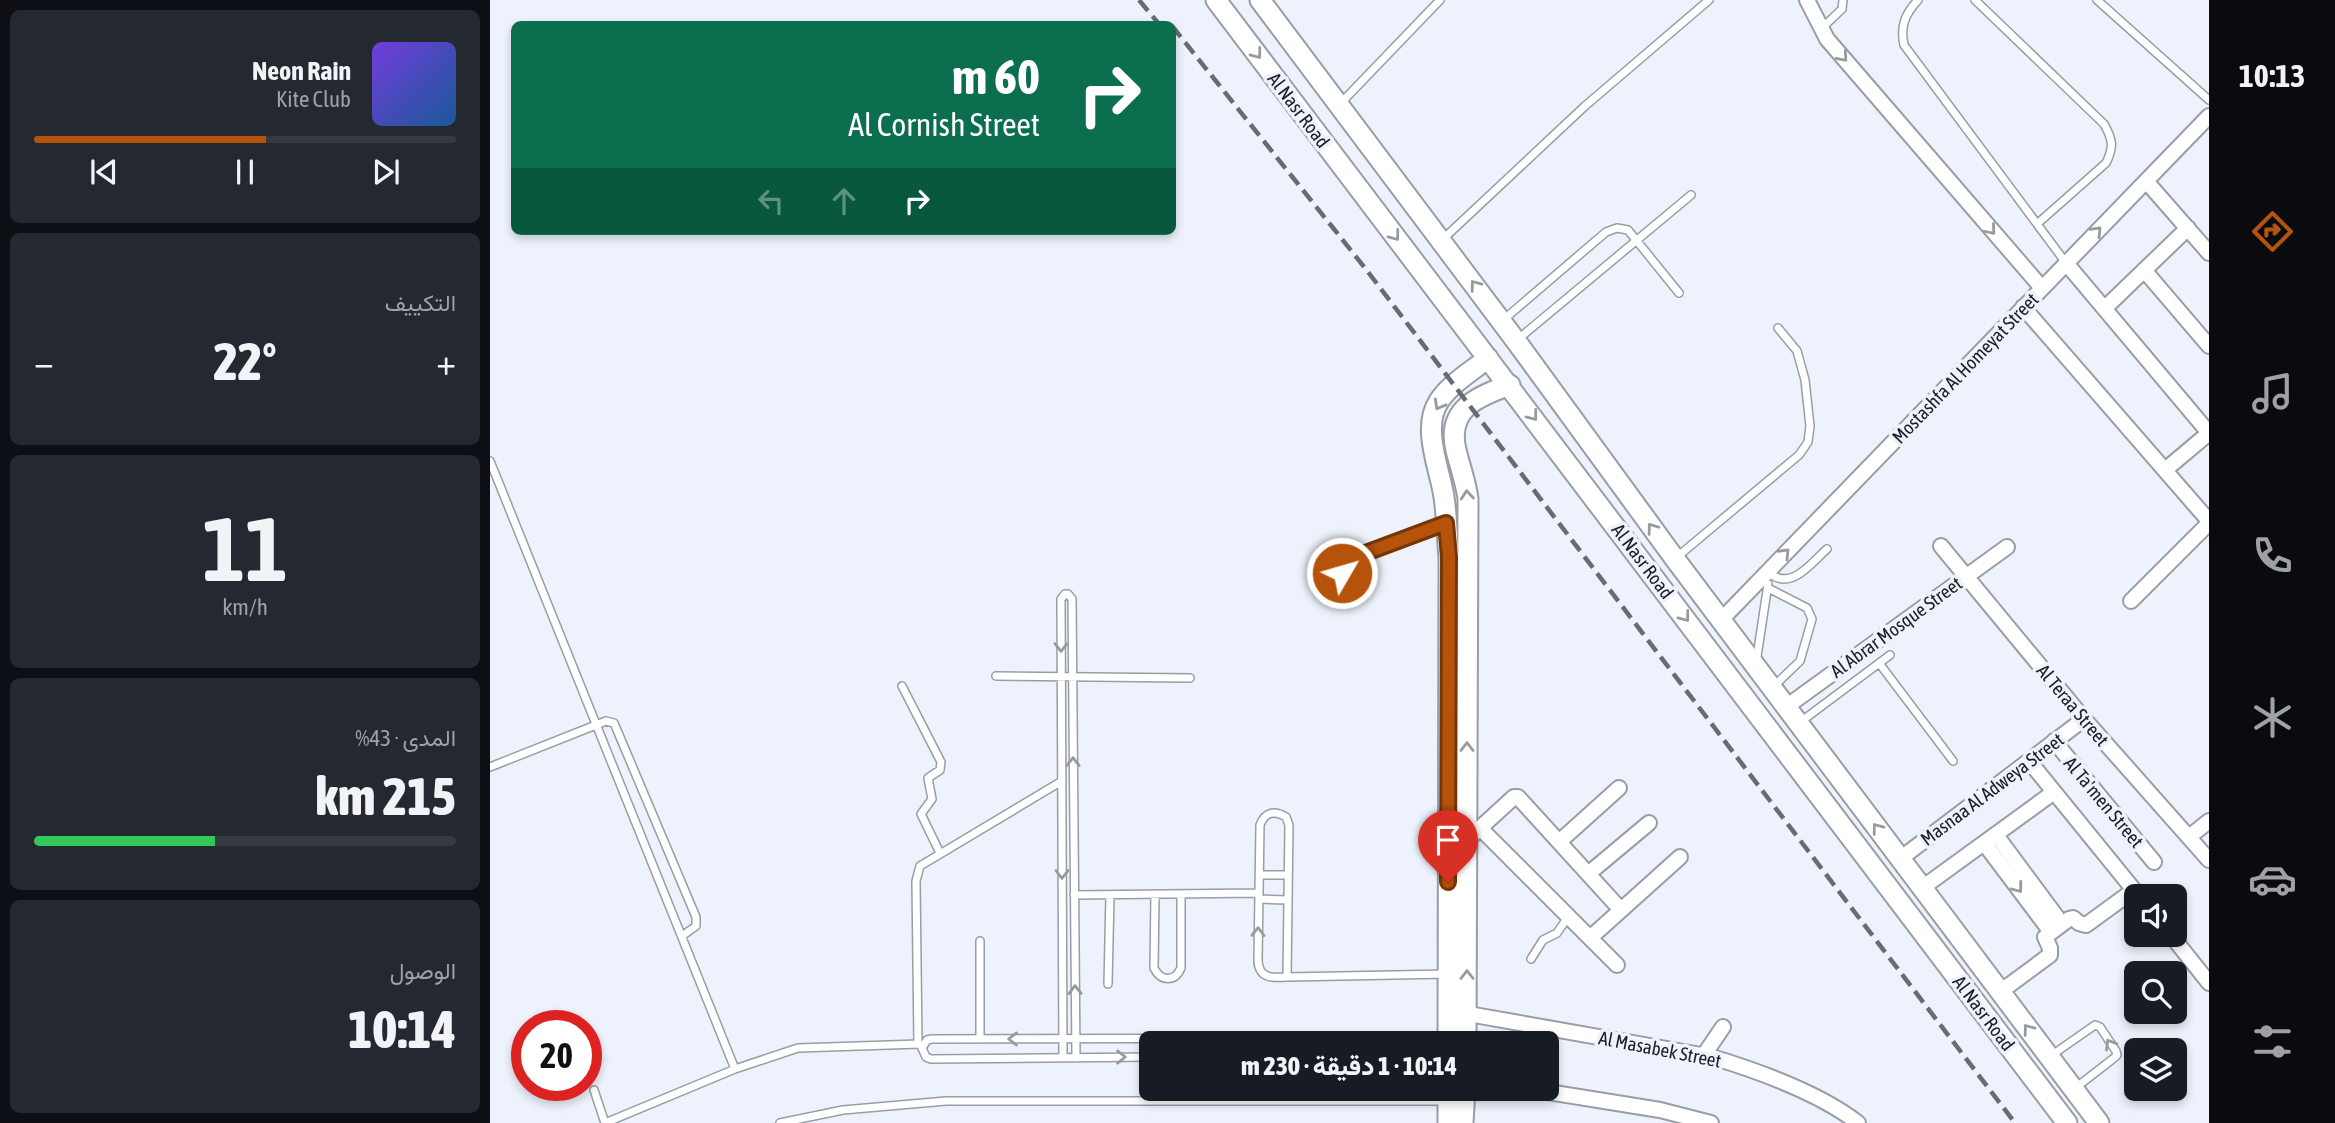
<!DOCTYPE html>
<html lang="ar">
<meta charset="utf-8">
<style>
body{margin:0;font-family:"Asap Condensed",Vazirmatn,sans-serif;background:#242831;color:#f1f3f6;direction:rtl;height:100vh;display:flex;flex-direction:column;font-size:26px;white-space:nowrap}
*{box-sizing:border-box;margin:0}
p{font-size:23px;color:#9ea1a6}
.icon{flex:none;width:38px;height:38px;fill:none;stroke:currentColor;stroke-width:2;stroke-linecap:round;stroke-linejoin:round}
.map{position:relative;flex:1;overflow:hidden;direction:ltr}
.panel{display:flex;flex-direction:column;gap:10px;padding:10px;background:#0d0f14;width:490px}
.panel>*{flex:none}
.guide{position:absolute;left:21px;top:21px;width:665px;height:214px;border-radius:10px;box-shadow:0 4px 10px #0003;direction:rtl;background:#0b6e4f;color:#fff;overflow:hidden}
.tools{position:absolute;left:1634px;top:884px;display:grid;gap:14px}
.tools a{display:grid;place-items:center;width:63px;height:63px;border-radius:10px;background:#171b24;box-shadow:0 4px 10px #0003;font-size:35px}
.speed{position:absolute;left:21px;top:1010px;display:flex;gap:14px;font-size:35px;font-weight:700;text-align:center}
.speed>*{display:grid;place-content:center;width:91px;height:91px;border-radius:50%;background:#171b24;box-shadow:0 4px 10px #0003;line-height:1}
.speed .limit{border:10px solid #d22;background:#fff;color:#111}
.pin{position:absolute;display:grid;place-items:center;width:60px;height:60px;color:#fff;margin:-72px -30px;border-radius:50% 50% 50% 0;rotate:-45deg;box-shadow:0 0 7px #0007}
.pin .icon{rotate:45deg}
.me{position:absolute;width:77px;margin:-38px;rotate:52deg;stroke-linejoin:round;filter:drop-shadow(0 0 5px #0008)}
.turn{display:flex;align-items:center;gap:24px;height:147px;padding:0 21px;font-size:32px}
.turn .icon{width:91px;height:91px;stroke-width:2.5}
.turn b{display:block;font-size:49px;line-height:60px}
.lanes{display:flex;align-items:center;height:66px;padding:0 21px;background:#0003;justify-content:center;gap:35px;direction:ltr}
.lanes .off{opacity:.35}
.big{font-size:52px;font-weight:800;line-height:1.1}
.panel .widget{flex:1;display:flex;flex-direction:column;justify-content:center;gap:10px;min-width:0;padding:0 24px;border-radius:10px;background:#242831}
.panel .dial{align-items:center;gap:0}
.dial b{font-size:91px;line-height:1}
.song{display:flex;align-items:center;gap:21px}
.cover{width:84px;height:84px;border-radius:10px;background:linear-gradient(135deg,hsl(260 70% 55%),hsl(210 70% 35%))}
.played{height:7px;border-radius:4px;background:linear-gradient(90deg,#b45309 55%,#363941 55%)}
.keys{display:flex;justify-content:space-around;direction:ltr}
.heat{display:flex;justify-content:space-between;align-items:center;font-size:38px;direction:ltr}
.charge{height:10px;border-radius:5px;background:linear-gradient(90deg,#34c759 43%,#363941 0)}
.trip{position:absolute;left:649px;top:1031px;width:420px;height:70px;border-radius:10px;background:#171b24;box-shadow:0 4px 10px #0003;font-weight:800;line-height:70px;text-align:center;direction:rtl}
main{display:flex;flex:1;min-height:0}
.tab-bar{display:flex;flex-direction:column;width:126px;justify-content:space-around;align-items:center;background:#090b0e;color:#9ea1a6}
.tab-bar .icon{width:49px;height:49px}
.tab-bar .on{color:#b45309}
.tab-bar b{font-size:32px;color:#f1f3f6}
.map>svg:first-child{display:block}
.lines{fill:none;stroke-linecap:round;stroke-linejoin:round}
.service-casing{stroke:#989da6;stroke-width:10}
.minor-casing{stroke:#989da6;stroke-width:18}
.secondary-casing{stroke:#989da6;stroke-width:23}
.service{stroke:#fff;stroke-width:7}
.minor{stroke:#fff;stroke-width:14}
.secondary{stroke:#fff;stroke-width:19}
.rail{stroke:#686b71;stroke-width:4.5;stroke-dasharray:14 7;stroke-linecap:butt}
.oneway{stroke:#999a9b}
.route-casing{stroke:#753606;stroke-width:18}
.route{stroke:#b45309;stroke-width:12}
.labels{text-anchor:middle;stroke-width:7;stroke-linejoin:round;paint-order:stroke}
.street-label{font-size:19px;fill:#1c1e21;stroke:#edf2fc}
</style>
<main>
<nav class="tab-bar">
<b>10:13</b>
<svg class="icon on" aria-label="directions" viewBox="0 0 24 24"><path d="M12 3l9 9-9 9-9-9zM9 14v-3h6M13 9l2 2-2 2"/></svg>
<svg class="icon" aria-label="music" viewBox="0 0 24 24"><path d="M9 18V5l10-2v13"/><circle cx="6" cy="18" r="3"/><circle cx="16" cy="16" r="3"/></svg>
<svg class="icon" aria-label="phone" viewBox="0 0 24 24"><path d="M5 4h4l2 5-3 2q2 4 5 5l2-3 5 2v4C11 20 4 13 5 4z"/></svg>
<svg class="icon" aria-label="climate" viewBox="0 0 24 24"><path d="M12 3v18M4 7l16 10M4 17L20 7"/></svg>
<svg class="icon" aria-label="car" viewBox="0 0 24 24"><path d="M5 17H2v-5l4-1 3-4h7l3 4 3 1v5h-3M9 17h6M6 11h13"/><circle cx="7" cy="17" r="2"/><circle cx="17" cy="17" r="2"/></svg>
<svg class="icon" aria-label="filters" viewBox="0 0 24 24"><path d="M4 7h16M4 17h16"/><circle cx="9" cy="7" r="2"/><circle cx="15" cy="17" r="2"/></svg>
</nav>
<div class="map">
<svg width="1719" height="1123" viewBox="0 0 1719 1123">
<rect width="100%" height="100%" fill="#edf2fc"/>
<g class="lines">
<g class="service-casing">
<path id="service" d="M1428,0C1415,14 1410,26 1414,45L1576,263
M1485,0L1614,124C1623,140 1624,147 1616,163L1547,224
M1607,0L1719,100
M1331,29L1352,9L1353,0
M849,105L950,0
M952,240L1095,106L1219,0
M1012,321L1116,232L1127,228L1138,230L1189,293
M1027,340L1201,195
M0,461L245,1069
M1187,557L1309,455L1318,442L1320,426L1315,380L1307,351L1288,328
M1278,572C1301,592 1320,564 1337,549
M846,584L862,562L873,554L955,523
M1278,588L1317,608L1322,619L1310,661L1282,688
M1266,663L1278,584
M1389,663L1463,761
M506,676L700,678
M412,686L451,762L450,770L438,778L442,799L431,814L450,853
M1309,723L1400,655
M0,767L116,721L124,723L206,917V926L192,936
M769,875H798
M665,894L664,968C671,982 685,982 691,968V894
M584,895L769,893
M769,899L798,900
M490,941V1039
M1041,959L1053,940L1067,933L1078,917
M797,977L799,825L796,817C784,810 775,812 770,825L768,961C769,979 783,978 797,977L958,974
M618,984L620,895
M428,1044L426,881L430,866L572,781
M1562,1055L1605,1025L1610,1027L1626,1051L1627,1055L1624,1058L1584,1089
M662,1057L441,1059L436,1057L432,1048L437,1040L442,1039L958,1038
M573,1058L571,599L575,594H578L582,599L586,1058
M104,1090L115,1123
M115,1123L245,1069L308,1048L429,1044
M290,1123L353,1110L456,1101H957"/>
</g>
<g class="minor-casing">
<path id="minor" d="M1317,0L1337,39L1552,288
M1656,181L1719,253
M1576,263L1719,433
M1654,270L1719,346
M1533,307L1719,521
M1615,308L1698,228
M1675,470L1719,433
M1451,546L1594,719L1719,860
M1641,601L1719,523
M1231,620L1719,116
M1296,707L1517,547
M1564,741L1664,862
M1539,761L1648,895
M990,828L1127,965
M1506,835L1572,924
M1699,837L1719,821
M977,840L1024,797H1028L1131,910
M1069,842L1129,788
M1494,843L1561,932
M1410,859L1594,719
M1098,874L1159,823
M1432,888L1564,792
M1680,934L1719,983
M1100,938L1190,857
M1510,992L1560,955V948L1555,937L1579,919L1583,918L1589,923L1596,925L1644,890
M967,1012L1222,1057C1268,1071 1331,1094 1368,1123
M1214,1055L1233,1027
M1033,1088L1170,1110L1221,1123"/>
</g>
<g class="secondary-casing">
<path id="secondary" d="M726,0L1577,1123
M770,0L1026,341L1185,559L1609,1123
M958,1043L959,557C957,537 957,517 954,497C950,469 931,428 949,401C960,384 982,371 998,358
M976,1043L978,499C976,482 970,467 966,450C956,409 988,396 1020,385
M958,1123V1088
M973,1123L975,1088"/>
</g>
<use href="#service" class="service"/>
<use href="#minor" class="minor"/>
<use href="#secondary" class="secondary"/>
<path class="rail" d="M649,0L669,24
M682,26L875,268L1525,1123"/>
</g>
<defs><path id="oneway-chevron" d="M-2-3.5L2.5 0L-2 3.5" fill="none" stroke-width="1.6" stroke-linecap="round" stroke-linejoin="round" transform="scale(1.75)"/></defs>
<g class="oneway">
<use href="#oneway-chevron" transform="translate(767 54) rotate(53)"/>
<use href="#oneway-chevron" transform="translate(1353 57) rotate(49)"/>
<use href="#oneway-chevron" transform="translate(1501 230) rotate(50)"/>
<use href="#oneway-chevron" transform="translate(1607 231) rotate(-46)"/>
<use href="#oneway-chevron" transform="translate(905 236) rotate(53)"/>
<use href="#oneway-chevron" transform="translate(985 285) rotate(-127)"/>
<use href="#oneway-chevron" transform="translate(949 405) rotate(119)"/>
<use href="#oneway-chevron" transform="translate(1043 416) rotate(53)"/>
<use href="#oneway-chevron" transform="translate(977 495) rotate(-95)"/>
<use href="#oneway-chevron" transform="translate(1162 528) rotate(-126)"/>
<use href="#oneway-chevron" transform="translate(1295 553) rotate(-46)"/>
<use href="#oneway-chevron" transform="translate(1195 617) rotate(53)"/>
<use href="#oneway-chevron" transform="translate(571 647) rotate(90)"/>
<use href="#oneway-chevron" transform="translate(977 747) rotate(-90)"/>
<use href="#oneway-chevron" transform="translate(583 762) rotate(-90)"/>
<use href="#oneway-chevron" transform="translate(1387 828) rotate(-127)"/>
<use href="#oneway-chevron" transform="translate(572 874) rotate(90)"/>
<use href="#oneway-chevron" transform="translate(1528 888) rotate(53)"/>
<use href="#oneway-chevron" transform="translate(768 932) rotate(-89)"/>
<use href="#oneway-chevron" transform="translate(977 975) rotate(-90)"/>
<use href="#oneway-chevron" transform="translate(585 990) rotate(-91)"/>
<use href="#oneway-chevron" transform="translate(1538 1029) rotate(-127)"/>
<use href="#oneway-chevron" transform="translate(523 1039) rotate(-180)"/>
<use href="#oneway-chevron" transform="translate(1620 1044) rotate(-121)"/>
<use href="#oneway-chevron" transform="translate(631 1057)"/>
</g>
<g class="lines">
<g class="route-casing">
<path id="route" d="M852,573L873,554L956,523L959,557L958,882"/>
</g>
<use href="#route" class="route"/>
</g>
<g class="labels">
<g class="street-label">
<text transform="translate(809 110) rotate(53)" y="7">Al Nasr Road</text>
<text transform="translate(1475 368) rotate(-46)" y="7">Mostashfa Al Homeyat Street</text>
<text transform="translate(1153 561) rotate(53)" y="7">Al Nasr Road</text>
<text transform="translate(1406 627) rotate(-36)" y="7">Al Abrar Mosque Street</text>
<text transform="translate(1583 705) rotate(50)" y="7">Al Teraa Street</text>
<text transform="translate(1502 789) rotate(-37)" y="7">Masnaa Al Adweya Street</text>
<text transform="translate(1614 802) rotate(50)" y="7">Al Ta'men Street</text>
<text transform="translate(1494 1013) rotate(53)" y="7">Al Nasr Road</text>
<text transform="translate(1170 1049) rotate(11)" y="7">Al Masabek Street</text>
</g>
</g>
</svg>
<div class="tools">
<a><svg class="icon" aria-label="sound" viewBox="0 0 24 24"><path d="M4 9h4l5-4v14l-5-4H4zM17 9q2 3 0 6"/></svg></a>
<a><svg class="icon" aria-label="search" viewBox="0 0 24 24"><circle cx="10" cy="10" r="6"/><path d="M15 15l6 6"/></svg></a>
<a><svg class="icon" aria-label="layers" viewBox="0 0 24 24"><path d="M12 4l9 5-9 5-9-5zM3 14l9 5 9-5"/></svg></a>
</div>
<div class="speed"><div class="limit">20</div></div>
<div class="pin" style="left:958px;top:882px;background:#d93025"><svg class="icon" aria-label="arrive" viewBox="0 0 24 24"><path d="M6 21V4h12l-3 4 3 4H6"/></svg></div>
<svg class="me" style="left:852px;top:573px" viewBox="-20 -20 40 40"><circle r="17" fill="#b45309" stroke="#fff" stroke-width="3"/><path d="M0-11L8 9 0 5-8 9z" fill="#fff"/></svg>
<div class="trip">10:14 · 1 دقيقة · 230 m</div>
<div class="guide">
<div class="turn"><svg class="icon" aria-label="right" viewBox="0 0 24 24"><path d="M7 20v-9h11M14 6l5 5-5 5"/></svg><div><b>60 m</b>Al Cornish Street</div></div>
<div class="lanes"><svg class="icon off" aria-label="left" viewBox="0 0 24 24"><path d="M17 20v-9H6M10 6l-5 5 5 5"/></svg><svg class="icon off" aria-label="ahead" viewBox="0 0 24 24"><path d="M12 20V5M6 11l6-6 6 6"/></svg><svg class="icon" aria-label="right" viewBox="0 0 24 24"><path d="M7 20v-9h11M14 6l5 5-5 5"/></svg></div>
</div>
</div>
<section class="panel">
<div class="widget">
<div class="song"><i class="cover"></i><div><b>Neon Rain</b><p>Kite Club</p></div></div>
<div class="played"></div>
<div class="keys"><svg class="icon" aria-label="previous" viewBox="0 0 24 24"><path d="M18 5L8 12l10 7zM5 5v14"/></svg><svg class="icon" aria-label="pause" viewBox="0 0 24 24"><path d="M8 5v14M16 5v14"/></svg><svg class="icon" aria-label="next" viewBox="0 0 24 24"><path d="M6 5l10 7-10 7zM19 5v14"/></svg></div>
</div>
<div class="widget"><p>التكييف</p>
<div class="heat"><a>−</a><b class="big">22°</b><a>+</a></div>
</div>
<div class="widget dial"><b>11</b><p>km/h</p></div>
<div class="widget"><p>المدى · 43%</p><b class="big">215 km</b><div class="charge"></div></div>
<div class="widget"><p>الوصول</p><b class="big">10:14</b></div>
</section>
</main>
